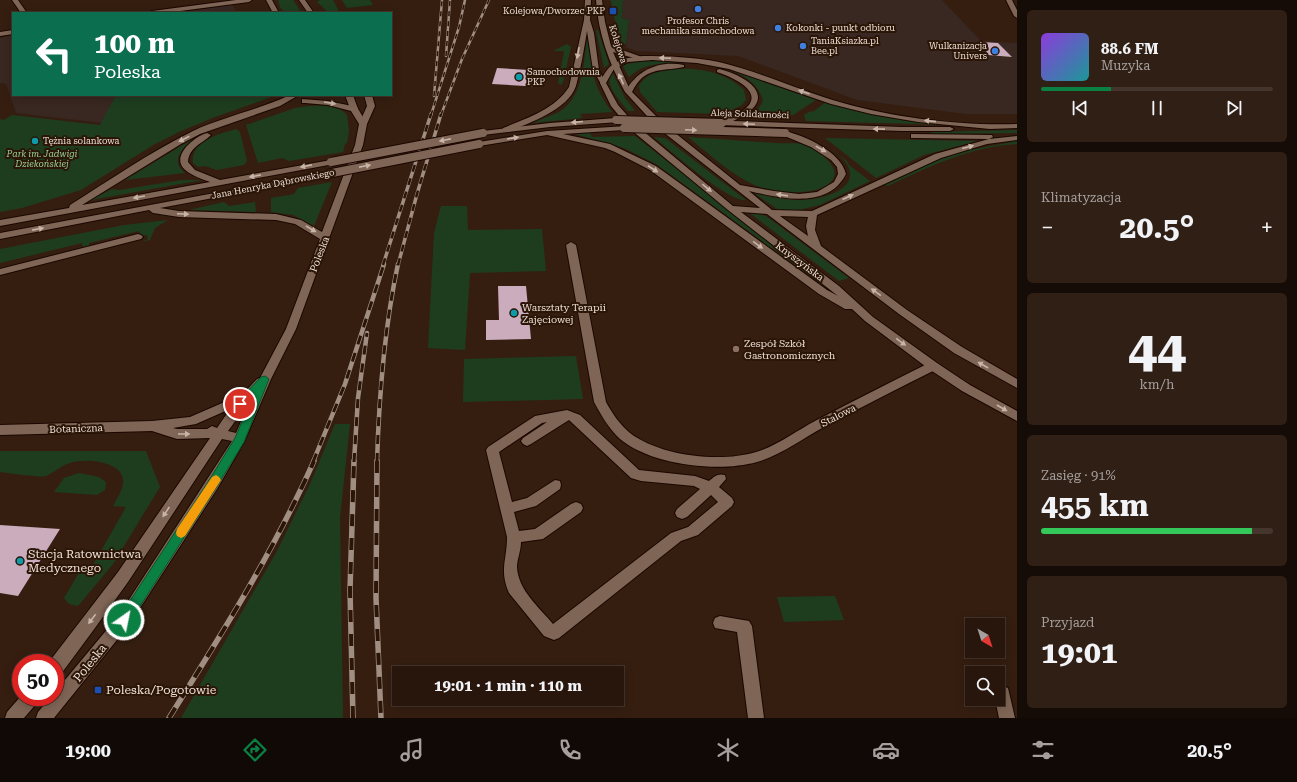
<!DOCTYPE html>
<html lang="pl">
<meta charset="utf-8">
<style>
body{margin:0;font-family:"Roboto Serif",serif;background:#301f15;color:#f1f3f6;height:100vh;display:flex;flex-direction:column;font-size:15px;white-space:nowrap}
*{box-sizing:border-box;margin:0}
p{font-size:13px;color:#a59f9d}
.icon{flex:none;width:22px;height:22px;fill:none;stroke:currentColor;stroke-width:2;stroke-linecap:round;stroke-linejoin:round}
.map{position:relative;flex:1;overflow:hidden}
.details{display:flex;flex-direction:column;gap:10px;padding:10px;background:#160c07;width:280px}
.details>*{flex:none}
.guide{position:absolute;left:12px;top:12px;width:380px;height:84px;border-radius:0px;box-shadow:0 2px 10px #0003,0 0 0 1px #44352d;background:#0b6e4f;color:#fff;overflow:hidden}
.needle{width:26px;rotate:141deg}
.fabs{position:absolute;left:965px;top:618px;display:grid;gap:8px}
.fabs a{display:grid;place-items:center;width:40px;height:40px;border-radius:0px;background:#28160c;box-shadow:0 2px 10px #0003,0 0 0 1px #44352d;font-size:20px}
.speed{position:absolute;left:12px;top:654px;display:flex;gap:8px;font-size:20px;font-weight:700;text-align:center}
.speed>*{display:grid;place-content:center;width:52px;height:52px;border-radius:50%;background:#28160c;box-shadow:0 2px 10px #0003,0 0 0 1px #44352d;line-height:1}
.speed .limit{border:6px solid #d22;background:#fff;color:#111}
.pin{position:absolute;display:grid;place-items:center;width:34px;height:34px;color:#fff;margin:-17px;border:2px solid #fff;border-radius:50%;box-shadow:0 1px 4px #0007}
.me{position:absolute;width:44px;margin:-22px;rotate:33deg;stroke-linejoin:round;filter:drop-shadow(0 0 3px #0008)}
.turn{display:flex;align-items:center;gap:14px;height:84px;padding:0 16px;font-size:18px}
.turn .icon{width:52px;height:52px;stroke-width:2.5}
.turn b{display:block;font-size:28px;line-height:34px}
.big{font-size:30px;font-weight:700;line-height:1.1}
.details .widget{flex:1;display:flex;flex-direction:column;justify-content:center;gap:6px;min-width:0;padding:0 14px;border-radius:6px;background:#301f15}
.details .dial{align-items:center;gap:0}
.dial b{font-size:52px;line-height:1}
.song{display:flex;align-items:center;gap:12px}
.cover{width:48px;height:48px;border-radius:6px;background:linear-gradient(135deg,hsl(270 70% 55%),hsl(180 70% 35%))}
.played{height:4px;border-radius:2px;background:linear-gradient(90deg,#0b8043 30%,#44352d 30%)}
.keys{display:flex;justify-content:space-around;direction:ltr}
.heat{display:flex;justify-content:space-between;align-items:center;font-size:22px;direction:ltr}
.charge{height:6px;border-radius:3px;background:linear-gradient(90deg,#34c759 91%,#44352d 0)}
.trip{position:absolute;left:392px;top:666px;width:232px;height:40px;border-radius:0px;background:#28160c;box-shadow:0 2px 10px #0003,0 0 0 1px #44352d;font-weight:700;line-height:40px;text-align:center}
.tab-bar{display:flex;height:64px;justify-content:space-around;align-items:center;background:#100905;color:#a59f9d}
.tab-bar .icon{width:28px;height:28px}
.tab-bar .current{color:#0b8043}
.tab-bar b{font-size:18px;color:#f1f3f6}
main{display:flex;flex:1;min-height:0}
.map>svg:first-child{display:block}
.commercial{fill:#392721}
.green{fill:#1e3d1f}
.building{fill:#caacbd}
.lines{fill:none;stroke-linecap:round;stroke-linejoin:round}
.minor-casing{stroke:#1b0700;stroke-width:2}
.tertiary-casing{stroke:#1b0700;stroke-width:2}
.secondary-casing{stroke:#1b0700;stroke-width:2}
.minor{fill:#7f6555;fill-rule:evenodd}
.tertiary{fill:#7f6555;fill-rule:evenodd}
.secondary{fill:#7f6555;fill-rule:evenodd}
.rail-far3-casing{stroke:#a18e83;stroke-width:2.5}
.rail-far2-casing{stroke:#a18e83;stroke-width:3.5}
.rail-far1-casing{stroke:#a18e83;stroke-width:4.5}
.rail-casing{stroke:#a18e83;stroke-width:5.5}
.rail-far3{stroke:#2a1507;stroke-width:1.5;stroke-dasharray:5;stroke-linecap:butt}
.rail-far2{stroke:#2a1507;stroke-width:2.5;stroke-dasharray:7;stroke-linecap:butt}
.rail-far1{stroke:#2a1507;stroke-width:3;stroke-dasharray:9;stroke-linecap:butt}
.rail{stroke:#2a1507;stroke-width:4;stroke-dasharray:12;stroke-linecap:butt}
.secondary-bridge-casing{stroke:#1b0700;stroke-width:10;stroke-linecap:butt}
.secondary-bridge{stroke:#7f6555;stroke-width:8}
.oneway{fill:#c8b4a9}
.route{fill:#0b8043;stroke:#07532c}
.slow{fill:#f59e0b}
.shop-dot{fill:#3f7fe0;stroke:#2a1507;stroke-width:1.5}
.transit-dot{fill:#1a4fb4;stroke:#2a1507;stroke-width:1.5}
.culture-dot{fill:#0f9aa8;stroke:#2a1507;stroke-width:1.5}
.education-dot{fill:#8d6e63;stroke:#2a1507;stroke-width:1.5}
.labels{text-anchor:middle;stroke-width:4;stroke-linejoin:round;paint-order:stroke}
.far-poi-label{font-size:9px;fill:#efdfd6;stroke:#2a1507;text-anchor:start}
.far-street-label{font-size:9px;fill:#efdfd6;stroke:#2a1507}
.far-park-label{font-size:9px;font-style:italic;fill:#98d299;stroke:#2a1507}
.street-label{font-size:10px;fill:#efdfd6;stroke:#2a1507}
.poi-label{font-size:10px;fill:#efdfd6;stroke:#2a1507;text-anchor:start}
.near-poi-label{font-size:12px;fill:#efdfd6;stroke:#2a1507;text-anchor:start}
.near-street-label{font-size:12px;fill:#efdfd6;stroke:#2a1507}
</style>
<main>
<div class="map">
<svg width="1017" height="718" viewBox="0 0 1017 718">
<rect width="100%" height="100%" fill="#351e10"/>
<path class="commercial" d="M623,0H942L981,41L1017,43V114H966L857,100L738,56L636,51L626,47L629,20L622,18Z
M232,4L237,13H169Z
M13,35V95H156L120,125L16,113L6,84L0,83V38Z"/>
<path class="green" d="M278,0H293L302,13H285L280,7Z
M320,0H333L340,13H329L317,2Z
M342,0H370L373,5L347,8Z
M609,0H623L622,18L629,20L626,44H622L614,17V7H612L611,1Z
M596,30H598L609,64L604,68Z
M588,34C592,41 591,63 593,73C596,88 603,100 612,112L580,114L582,118L533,123C541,119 551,116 559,112C585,96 583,61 588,34Z
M567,44L571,47L563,82L561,85L558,83L564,51H553Z
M647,60C675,60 702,62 729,69C759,76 787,90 816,100L793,115L745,119L757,111L763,101C754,61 677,57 645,67C639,69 634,73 629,77L622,65Z
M675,69C700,68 725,72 744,90L746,100L742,105L724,114L657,112L640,92L639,86C647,72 661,71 675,69Z
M612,72L625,98L635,111H628C620,100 603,85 612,72Z
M116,95H277L215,117L181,131L155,144L81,190L22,208L0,212V119L4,120L12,115L100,125Z
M826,102C867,114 907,121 950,125L806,121L804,115L809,112L814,111Z
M308,106C320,106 338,104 347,115L349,131L347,143L345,144L343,152L289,161L282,158L258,163L246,125L295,108Z
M236,129L240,132L247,161L244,165L217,170L205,166L198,167L193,163C190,141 219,134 236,129Z
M1017,130V133L932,134L931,132Z
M590,133L592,137L635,136L827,287H825L656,164L624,148L575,134Z
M654,137L665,138L746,200C730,203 669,150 654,137Z
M688,137C717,139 746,141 776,143C785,144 798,142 806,145C816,149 824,156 830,163C833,167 836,172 834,177C826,196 786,193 769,190C738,182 712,156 688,137Z
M825,138L977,141L924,155L876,178Z
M191,140H192C182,150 170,161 185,173L125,180Z
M1017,141V144C970,147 930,166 888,186L885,185L939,159L965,151Z
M829,147L847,161L849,165L870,181L820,205L799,210L780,211L754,193C773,198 794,202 813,199C834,196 864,184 843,159C839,154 833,151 829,147Z
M182,180H202L91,200L112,189L119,190Z
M332,182L314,226L293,215L271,212V198L294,194L298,188Z
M224,202L229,206L255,202L256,212L189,210Z
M441,206H467L468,230L542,229L546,271L470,273L465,350L428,348L434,233Z
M747,211L766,216L849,278L839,281Z
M168,220L155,228L150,240L142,242L148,239L147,235L141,236L139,231L89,243V246L83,247L82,243L0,263V249L124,225Z
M576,356L583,399L463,402L464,359Z
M335,424H350L340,517L343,718H181L277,551L310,484Z
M0,451H146L160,487L113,564L78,606L69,604L64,598L80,571L89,572L126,507L113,506C117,498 124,489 123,480C122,461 84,458 70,463C62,465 50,475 46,476C39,478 9,473 0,472Z
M79,473L99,477L106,482L105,490L97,495L54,492L64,478Z
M835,596L844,620L784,622L777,597Z"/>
<path class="building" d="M982,42L998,43L1012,57L988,55Z
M497,68L546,71L542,87L492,84Z
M498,286H526L531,339L486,340V320H499Z
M0,525L60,529L18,596L0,593Z"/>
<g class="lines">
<g class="minor-casing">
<path id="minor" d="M12,0H18L27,13H21Z
M1006,0H1012L1017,10V18L1014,16Z
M138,234L141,235L143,237L141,239L0,275V269Z
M571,242L576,245L606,402C612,413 620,425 630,433C660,456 720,463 756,452C777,446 796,431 815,421C853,401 891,382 929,363H937L939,366L937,369C899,388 861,407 824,427C802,439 781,455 757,462C718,473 651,465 620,439C609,429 601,415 594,402L566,245Z
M567,410L580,415L639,470L695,476L709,481C714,477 717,473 725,475L726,479L719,487L732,498L734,502L732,506L698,535L681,541L559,638L554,640L544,636L509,593C499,570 507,560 507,537L486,450L488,447L535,416ZM569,420L631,478L641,481L694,486L700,489L677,509L675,513L677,517L682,519L687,517L711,495L718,502L688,527L671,533L553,624C539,607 518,590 517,567C517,559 521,551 521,542L543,539L581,512L583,508L581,504L576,502L571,504L535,529L519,531L514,512L536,506L560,489L561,485L560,481L555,480L527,498L512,502L499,452L542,423L547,422L523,438L521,441L523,444L527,446L531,444Z
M720,616L749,621L752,626L764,718H748L737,632L715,628L713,623L715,618Z
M1002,686L1008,688L1015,718H999L995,699H998V688Z"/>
</g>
<g class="tertiary-casing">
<path id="tertiary" d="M236,0H252L249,2L165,13H149L152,11Z
M266,0H272L279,13H273Z
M299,0H305L314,13H308Z
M585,0H591L590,20L594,33L599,70L606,83L601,84L593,70L587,31C584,49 581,68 576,86C568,110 530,122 509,132H503V128C527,118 554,110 569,87L584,20Z
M596,0H602L605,22L611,46L642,57L639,59L622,55L613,52L631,92L630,93L625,92C609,64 598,32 596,0Z
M13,30V34L0,36V32Z
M345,95H353L358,109L357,111H351Z
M364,95H372L375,106L367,124L363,126L359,124L367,106Z"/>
</g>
<g class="secondary-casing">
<path id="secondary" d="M643,56C668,56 694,57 719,62C761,72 801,91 843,103C896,118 962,126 1017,124V128L990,129L918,122L871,114L831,104L729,69L697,63L652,60L628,62L614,69L606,83L618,105L636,125L733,206L760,208L658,128L626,93L625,92C637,70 659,60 684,65V67C660,72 645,66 632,92L664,124L740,185L774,191L799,194L817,192L834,182L838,174L837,167L831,160L811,147L782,135V131H785C806,136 841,152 846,174C828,210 780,198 749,191L772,210L812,211L935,154L989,139L914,138H911V134L992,135L993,137L989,139L1017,136V140L987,144L941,158L817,215L815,230L821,246L907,310L962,347L1017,379V388L954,353L899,314L767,214L741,212L839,286L873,317L937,363L970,385L1017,411V421L962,391L929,369L865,321L852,309H845L819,294L650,170L615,152L605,148L547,135L479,146L475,144L479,142L547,131L627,126L628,128L624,130L563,134L610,144L656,166L827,290L838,296L728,210L630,129L611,106L600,83C608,62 621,58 643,56ZM780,216L808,217L806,226L808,236Z
M719,69C754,78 779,101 733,121L902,127H950L954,129L950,131H902L719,125V121C728,118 740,114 747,107C764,90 729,76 717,72V70Z
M290,95H299L280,106L200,134L181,144L82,205L210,182C193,176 169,168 186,147C192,141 199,135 207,133L211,135C202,144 189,147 188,162L195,170L220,180L331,160H334V164L0,226V220L69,208L70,205C110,180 150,152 193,131C223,117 258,110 290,95Z
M302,99L328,101L357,107L367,124L363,145L296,329L271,379L244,442L217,489L129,625L54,718H36L38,712L51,697H55V692L119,615L232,441L222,439L128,582L95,628L61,674L55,676V663L49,662L118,572L210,438L177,439L152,431L0,435V425L152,421L190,417L243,394L257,379L260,378L286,329L320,239L295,224L276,220L179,217L153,213L149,210L0,239V233L327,172H330L331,174L330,176L160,208L179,211L276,214L301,220L322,232L355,145L359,124L351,111L328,105L305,103H302ZM250,401L236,433L228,431ZM230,409L217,428L212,426L207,429H177L173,428L196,424Z
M616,118H619V122L550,127L483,135L479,133L483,131L550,123Z
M21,696L39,697L37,703L24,718H5L7,712Z"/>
</g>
<use href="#minor" class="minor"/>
<use href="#tertiary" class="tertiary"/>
<use href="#secondary" class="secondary"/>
<g class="rail-far3-casing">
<path id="rail-far3" d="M446,56L450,0
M434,96L442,0
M431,115L459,27L465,0
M441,115L462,59L489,0"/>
</g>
<g class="rail-far2-casing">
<path id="rail-far2" d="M383,265L431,114
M398,265L417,194L441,114"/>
</g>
<g class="rail-far1-casing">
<path id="rail-far1" d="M313,462L345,384L384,264
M354,462L358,398L367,333
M377,462C379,396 384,329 398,264"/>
</g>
<g class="rail-casing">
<path id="rail" d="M377,461L376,598L381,718
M169,718C221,635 274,551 314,461
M353,718L350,590L354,461"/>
</g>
<use href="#rail-far3" class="rail-far3"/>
<use href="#rail-far2" class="rail-far2"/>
<use href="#rail-far1" class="rail-far1"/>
<use href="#rail" class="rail"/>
<g class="secondary-bridge-casing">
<path id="secondary-bridge" d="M616,120L722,123
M624,128L785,133
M331,162L483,133
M327,174L479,144"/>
</g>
<use href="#secondary-bridge" class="secondary-bridge"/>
</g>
<defs><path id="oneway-solid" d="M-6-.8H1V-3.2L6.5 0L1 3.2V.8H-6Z"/></defs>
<g class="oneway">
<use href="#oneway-solid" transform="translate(578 53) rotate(101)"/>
<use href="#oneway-solid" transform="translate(665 58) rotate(-177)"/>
<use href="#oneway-solid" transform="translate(621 79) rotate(-115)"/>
<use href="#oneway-solid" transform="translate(804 92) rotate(-160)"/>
<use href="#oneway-solid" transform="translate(330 103) rotate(9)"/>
<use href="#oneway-solid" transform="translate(930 121) rotate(-174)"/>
<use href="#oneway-solid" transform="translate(577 122) rotate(175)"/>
<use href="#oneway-solid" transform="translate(749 124) rotate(-178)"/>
<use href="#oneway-solid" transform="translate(879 129) rotate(-179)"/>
<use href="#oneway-solid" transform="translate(691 130) rotate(2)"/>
<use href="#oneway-solid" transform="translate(513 138) rotate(-9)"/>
<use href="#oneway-solid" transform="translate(184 139) rotate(153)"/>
<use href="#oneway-solid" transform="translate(445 140) rotate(169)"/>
<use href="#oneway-solid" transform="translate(968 147) rotate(-15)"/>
<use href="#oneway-solid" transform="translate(821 149) rotate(29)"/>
<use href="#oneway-solid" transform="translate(306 166) rotate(169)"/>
<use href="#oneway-solid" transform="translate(365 166) rotate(-11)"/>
<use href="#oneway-solid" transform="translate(653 169) rotate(33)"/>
<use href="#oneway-solid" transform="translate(255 176) rotate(169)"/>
<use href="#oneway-solid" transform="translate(707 188) rotate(39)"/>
<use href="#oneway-solid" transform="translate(782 195) rotate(-172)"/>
<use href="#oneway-solid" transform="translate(139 197) rotate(170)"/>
<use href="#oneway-solid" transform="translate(848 197) rotate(-24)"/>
<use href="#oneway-solid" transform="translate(183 214) rotate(3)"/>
<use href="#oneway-solid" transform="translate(38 229) rotate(-11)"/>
<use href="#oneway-solid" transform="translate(311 229) rotate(31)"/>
<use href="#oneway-solid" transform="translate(758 245) rotate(36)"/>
<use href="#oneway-solid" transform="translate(876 292) rotate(-144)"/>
<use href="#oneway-solid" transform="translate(901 342) rotate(36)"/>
<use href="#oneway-solid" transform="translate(983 365) rotate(-150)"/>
<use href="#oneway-solid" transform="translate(1002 408) rotate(30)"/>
<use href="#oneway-solid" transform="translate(184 434)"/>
<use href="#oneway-solid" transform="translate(166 512) rotate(124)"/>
<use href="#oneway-solid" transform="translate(92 619) rotate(127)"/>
</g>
<path class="route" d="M265,376L269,379L244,442L216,488L128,625L124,626L120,625L118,620L120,616L208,482L235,438L252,398C247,403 244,409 237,407L235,404L237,402L261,377Z"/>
<path class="slow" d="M216,475L219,477L221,480L219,483L185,536L181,538L177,536L176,533L177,529L212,477Z"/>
<g class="shop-dot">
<circle cx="698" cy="9" r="4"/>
<circle cx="778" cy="28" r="4"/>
<circle cx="803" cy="46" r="4"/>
<circle cx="995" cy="51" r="4"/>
</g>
<g class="transit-dot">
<rect x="609" y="7" width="8" height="8" rx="2"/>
<rect x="94" y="686" width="8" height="8" rx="2"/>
</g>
<g class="culture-dot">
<circle cx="519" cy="77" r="4"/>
<circle cx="35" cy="141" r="4"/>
<circle cx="514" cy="313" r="4"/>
<circle cx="20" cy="561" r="4"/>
</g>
<circle class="education-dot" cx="736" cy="349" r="4"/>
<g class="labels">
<g class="far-poi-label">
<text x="605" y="14" text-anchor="end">Kolejowa/Dworzec PKP</text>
<text x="698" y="24" text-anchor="middle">Profesor Chris<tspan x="698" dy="10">mechanika samochodowa</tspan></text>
<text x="786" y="31">Kokonki - punkt odbioru</text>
<text x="811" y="44">TaniaKsiazka.pl<tspan x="811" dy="10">Bee.pl</tspan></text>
<text x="987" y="49" text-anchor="end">Wulkanizacja<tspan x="987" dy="10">Univers</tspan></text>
<text x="527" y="75">Samochodownia<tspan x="527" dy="10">PKP</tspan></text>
<text x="43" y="144">Tężnia solankowa</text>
</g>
<g class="far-street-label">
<text transform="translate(618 44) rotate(72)" y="3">Kolejowa</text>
<text transform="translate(750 114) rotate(2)" y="3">Aleja Solidarności</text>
<text transform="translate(273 184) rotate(-11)" y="3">Jana Henryka Dąbrowskiego</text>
</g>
<g class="far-park-label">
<text x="42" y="157">Park im. Jadwigi<tspan x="42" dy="10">Dziekońskiej</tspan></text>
</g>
<g class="street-label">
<text transform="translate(319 254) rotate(-69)" y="4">Poleska</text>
<text transform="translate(800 261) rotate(37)" y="4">Knyszyńska</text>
<text transform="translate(838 415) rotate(-27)" y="4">Stalowa</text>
<text transform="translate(76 428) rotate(-2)" y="4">Botaniczna</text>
</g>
<g class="poi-label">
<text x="522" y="311">Warsztaty Terapii<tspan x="522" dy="12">Zajęciowej</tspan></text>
<text x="744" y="347">Zespół Szkół<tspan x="744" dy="12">Gastronomicznych</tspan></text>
</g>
<g class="near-poi-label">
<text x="28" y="558">Stacja Ratownictwa<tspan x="28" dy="14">Medycznego</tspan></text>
<text x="106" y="694">Poleska/Pogotowie</text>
</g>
<g class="near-street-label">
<text transform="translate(90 663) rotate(-51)" y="4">Poleska</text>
</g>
</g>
</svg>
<div class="fabs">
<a><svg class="needle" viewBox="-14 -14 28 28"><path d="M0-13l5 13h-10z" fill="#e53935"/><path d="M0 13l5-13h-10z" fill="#a59f9d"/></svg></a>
<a><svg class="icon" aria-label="search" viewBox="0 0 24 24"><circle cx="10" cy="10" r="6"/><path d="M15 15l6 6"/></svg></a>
</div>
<div class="speed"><div class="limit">50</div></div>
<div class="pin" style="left:240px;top:404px;background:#d93025"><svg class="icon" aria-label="arrive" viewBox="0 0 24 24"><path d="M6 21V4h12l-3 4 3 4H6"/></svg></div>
<svg class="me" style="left:124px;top:620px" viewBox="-20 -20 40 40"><circle r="17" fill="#0b8043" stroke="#fff" stroke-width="3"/><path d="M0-11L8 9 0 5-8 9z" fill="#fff"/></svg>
<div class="trip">19:01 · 1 min · 110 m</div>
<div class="guide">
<div class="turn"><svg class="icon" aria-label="left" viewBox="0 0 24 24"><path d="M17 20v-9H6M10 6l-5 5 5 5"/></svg><div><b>100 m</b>Poleska</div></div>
</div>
</div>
<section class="details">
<div class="widget">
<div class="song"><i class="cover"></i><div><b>88.6 FM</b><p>Muzyka</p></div></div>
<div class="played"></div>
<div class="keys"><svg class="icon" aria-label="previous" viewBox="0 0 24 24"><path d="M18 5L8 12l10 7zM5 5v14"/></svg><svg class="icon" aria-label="pause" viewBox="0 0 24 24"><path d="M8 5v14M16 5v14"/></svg><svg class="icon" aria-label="next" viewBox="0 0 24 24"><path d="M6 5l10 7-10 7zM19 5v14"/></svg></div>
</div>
<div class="widget"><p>Klimatyzacja</p>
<div class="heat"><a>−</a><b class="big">20.5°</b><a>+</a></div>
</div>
<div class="widget dial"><b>44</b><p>km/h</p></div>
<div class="widget"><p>Zasięg · 91%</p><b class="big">455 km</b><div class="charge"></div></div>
<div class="widget"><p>Przyjazd</p><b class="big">19:01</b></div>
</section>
</main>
<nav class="tab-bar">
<b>19:00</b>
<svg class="icon current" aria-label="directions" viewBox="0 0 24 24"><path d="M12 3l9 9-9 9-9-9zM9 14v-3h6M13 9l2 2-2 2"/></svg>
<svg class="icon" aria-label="music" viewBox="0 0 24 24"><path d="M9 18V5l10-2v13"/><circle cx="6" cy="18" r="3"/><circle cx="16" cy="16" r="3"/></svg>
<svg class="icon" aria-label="phone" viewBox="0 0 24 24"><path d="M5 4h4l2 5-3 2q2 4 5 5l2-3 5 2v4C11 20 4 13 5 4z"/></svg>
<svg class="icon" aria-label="climate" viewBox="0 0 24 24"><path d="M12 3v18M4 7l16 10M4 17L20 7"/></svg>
<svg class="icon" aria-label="car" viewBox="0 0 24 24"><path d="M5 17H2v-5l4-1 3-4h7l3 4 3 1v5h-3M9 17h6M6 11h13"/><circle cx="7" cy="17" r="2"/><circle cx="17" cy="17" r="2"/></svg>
<svg class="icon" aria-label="filters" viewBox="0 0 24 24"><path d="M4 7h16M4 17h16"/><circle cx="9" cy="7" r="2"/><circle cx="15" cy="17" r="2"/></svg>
<b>20.5°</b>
</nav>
